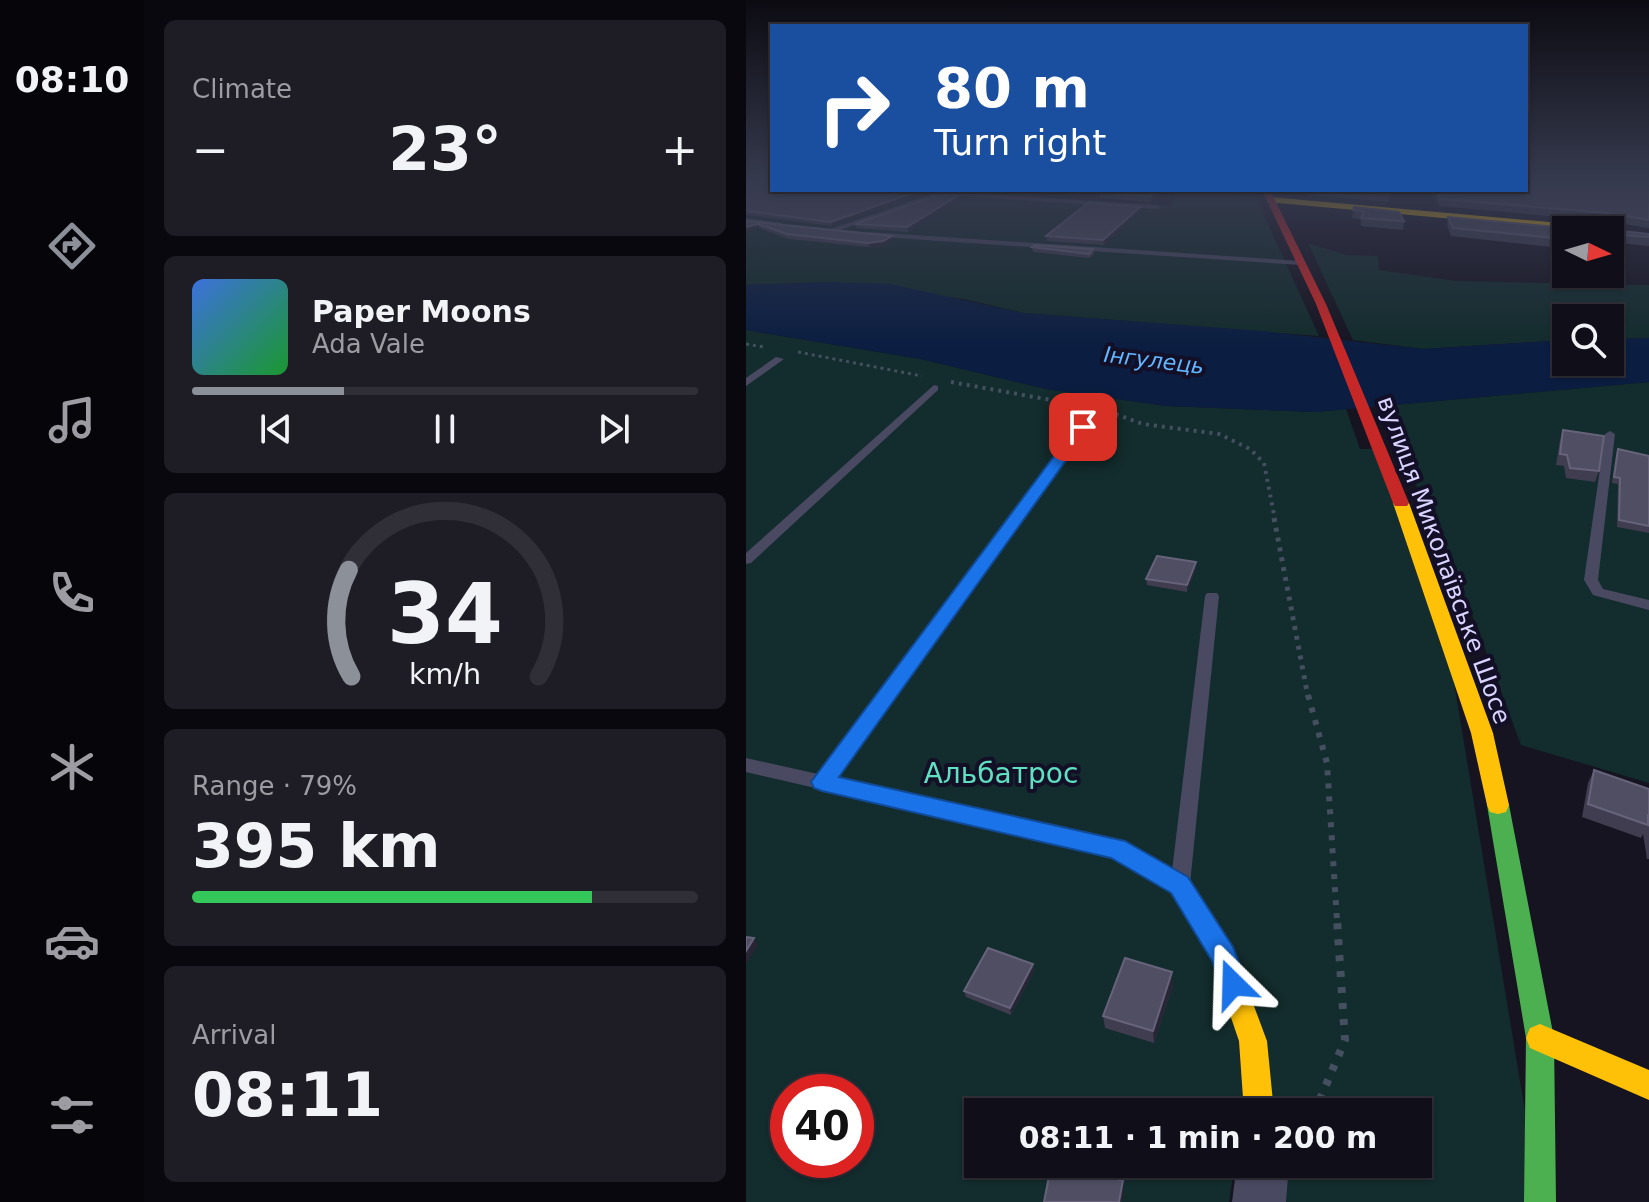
<!DOCTYPE html>
<meta charset="utf-8">
<style>
body{margin:0;font-family:"DejaVu Sans",sans-serif;background:#1e1d26;color:#f1f3f6;height:100vh;display:flex;flex-direction:column;font-size:30px;white-space:nowrap}
*{box-sizing:border-box;margin:0}
p{font-size:26px;color:#9c9ca2}
.icon{flex:none;width:44px;height:44px;fill:none;stroke:currentColor;stroke-width:2;stroke-linecap:round;stroke-linejoin:round}
.map{position:relative;flex:1;overflow:hidden}
.drawer{display:flex;flex-direction:column;gap:20px;padding:20px;background:#09080e;width:602px}
.drawer>*{flex:none}
.guide{position:absolute;left:24px;top:24px;width:758px;height:168px;border-radius:0px;box-shadow:0 2px 6px #0004,0 0 0 2px #302f38;background:#1a4fa0;color:#fff;overflow:hidden}
.needle{width:52px;rotate:95deg}
.buttons{position:absolute;left:806px;top:216px;display:grid;gap:16px}
.buttons a{display:grid;place-items:center;width:72px;height:72px;border-radius:0px;background:#100f19;box-shadow:0 2px 6px #0004,0 0 0 2px #302f38;font-size:40px}
.speed{position:absolute;left:24px;top:1074px;display:flex;gap:16px;font-size:40px;font-weight:700;text-align:center}
.speed>*{display:grid;place-content:center;width:104px;height:104px;border-radius:50%;background:#100f19;box-shadow:0 2px 6px #0004,0 0 0 2px #302f38;line-height:1}
.speed .limit{border:12px solid #d22;background:#fff;color:#111}
.pin{position:absolute;display:grid;place-items:center;width:68px;height:68px;color:#fff;margin:-34px;border-radius:16px;box-shadow:0 4px 12px #0006}
.me{position:absolute;width:88px;margin:-44px;rotate:338deg;stroke-linejoin:round;filter:drop-shadow(0 0 6px #0008)}
.turn{display:flex;align-items:center;gap:28px;height:168px;padding:0 32px;font-size:36px}
.turn .icon{width:104px;height:104px;stroke-width:2.5}
.turn b{display:block;font-size:56px;line-height:68px}
.big{font-size:60px;font-weight:800;line-height:1.1}
.drawer .widget{flex:1;display:flex;flex-direction:column;justify-content:center;gap:12px;min-width:0;padding:0 28px;border-radius:12px;background:#1e1d26}
.drawer .dial{align-items:center;gap:0}
.dial svg{height:208px;overflow:visible;fill:none;stroke:#302f38;stroke-width:7;stroke-linecap:round;text-anchor:middle}
.dial text{fill:#f1f3f6;stroke:none}
.song{display:flex;align-items:center;gap:24px}
.cover{width:96px;height:96px;border-radius:12px;background:linear-gradient(135deg,hsl(220 70% 55%),hsl(130 70% 35%))}
.played{height:8px;border-radius:4px;background:linear-gradient(90deg,#8c9099 30%,#302f38 30%)}
.keys{display:flex;justify-content:space-around;direction:ltr}
.heat{display:flex;justify-content:space-between;align-items:center;font-size:44px;direction:ltr}
.charge{height:12px;border-radius:6px;background:linear-gradient(90deg,#34c759 79%,#302f38 0)}
.trip{position:absolute;left:218px;top:1098px;width:468px;height:80px;border-radius:0px;background:#100f19;box-shadow:0 2px 6px #0004,0 0 0 2px #302f38;font-weight:800;line-height:80px;text-align:center}
main{display:flex;flex:1;min-height:0}
.dock{display:flex;flex-direction:column;width:144px;justify-content:space-around;align-items:center;background:#06060a;color:#9c9ca2}
.dock .icon{width:56px;height:56px}
.dock .on{color:#8c9099}
.dock b{font-size:36px;color:#f1f3f6}
.map>svg:first-child{display:block}
.green{fill:#132c2d;fill-rule:evenodd}
.water{fill:#0b1e41}
.lines{fill:none;stroke-linecap:round;stroke-linejoin:round}
.path-far4{stroke:#44505f;stroke-width:3;stroke-dasharray:3 4;stroke-linecap:butt}
.path-far3{stroke:#44505f;stroke-width:4;stroke-dasharray:3 5;stroke-linecap:butt}
.path-far2{stroke:#44505f;stroke-width:5;stroke-dasharray:4 6;stroke-linecap:butt}
.path-far1{stroke:#44505f;stroke-width:6;stroke-dasharray:5 8;stroke-linecap:butt}
.path{stroke:#44505f;stroke-width:8;stroke-dasharray:6 10;stroke-linecap:butt}
.lane{fill:#4a4962;fill-rule:evenodd}
.street{fill:#4a4962;fill-rule:evenodd}
.fast{fill:#4caf50;fill-rule:evenodd}
.slow{fill:#ffc107;fill-rule:evenodd}
.jam{fill:#c62828;fill-rule:evenodd}
.wall{fill:#403d50}
.shaded-wall{fill:#282635}
.building{fill:#504e63;stroke:#66637b;stroke-width:2}
.route{fill:#1a73e8;stroke:#114b97;stroke-width:2}
.labels{text-anchor:middle;stroke-width:8;stroke-linejoin:round;paint-order:stroke}
.far-water-label{font-size:22px;font-style:italic;fill:#62b6ff;stroke:#130f26}
.street-label{font-size:24px;fill:#d9d4ff;stroke:#130f26}
.near-park-label{font-size:28px;fill:#5fe0c0;stroke:#130f26}
</style>
<main>
<nav class="dock">
<b>08:10</b>
<svg class="icon on" aria-label="directions" viewBox="0 0 24 24"><path d="M12 3l9 9-9 9-9-9zM9 14v-3h6M13 9l2 2-2 2"/></svg>
<svg class="icon" aria-label="music" viewBox="0 0 24 24"><path d="M9 18V5l10-2v13"/><circle cx="6" cy="18" r="3"/><circle cx="16" cy="16" r="3"/></svg>
<svg class="icon" aria-label="phone" viewBox="0 0 24 24"><path d="M5 4h4l2 5-3 2q2 4 5 5l2-3 5 2v4C11 20 4 13 5 4z"/></svg>
<svg class="icon" aria-label="climate" viewBox="0 0 24 24"><path d="M12 3v18M4 7l16 10M4 17L20 7"/></svg>
<svg class="icon" aria-label="car" viewBox="0 0 24 24"><path d="M5 17H2v-5l4-1 3-4h7l3 4 3 1v5h-3M9 17h6M6 11h13"/><circle cx="7" cy="17" r="2"/><circle cx="17" cy="17" r="2"/></svg>
<svg class="icon" aria-label="filters" viewBox="0 0 24 24"><path d="M4 7h16M4 17h16"/><circle cx="9" cy="7" r="2"/><circle cx="15" cy="17" r="2"/></svg>
</nav>
<section class="drawer">
<div class="widget"><p>Climate</p>
<div class="heat"><a>−</a><b class="big">23°</b><a>+</a></div>
</div>
<div class="widget">
<div class="song"><i class="cover"></i><div><b>Paper Moons</b><p>Ada Vale</p></div></div>
<div class="played"></div>
<div class="keys"><svg class="icon" aria-label="previous" viewBox="0 0 24 24"><path d="M18 5L8 12l10 7zM5 5v14"/></svg><svg class="icon" aria-label="pause" viewBox="0 0 24 24"><path d="M8 5v14M16 5v14"/></svg><svg class="icon" aria-label="next" viewBox="0 0 24 24"><path d="M6 5l10 7-10 7zM19 5v14"/></svg></div>
</div>
<div class="widget dial"><svg viewBox="0 0 100 80">
<path d="M14 69A42 42 0 1 1 86 69"/>
<path d="M14 69A42 42 0 0 1 13 28" stroke="#8c9099"/>
<text x="50" y="56" font-size="32" font-weight="700">34</text>
<text x="50" y="72" font-size="11">km/h</text>
</svg></div>
<div class="widget"><p>Range · 79%</p><b class="big">395 km</b><div class="charge"></div></div>
<div class="widget"><p>Arrival</p><b class="big">08:11</b></div>
</section>
<div class="map">
<svg width="903" height="1202" viewBox="0 0 903 1202">
<rect width="100%" height="100%" fill="#161421"/>
<path class="green" d="M0,179L26,190H291L286,197L424,206L432,190H480L481,194L510,198L573,336L277,313L218,299L85,282L0,285Z
M562,243L600,255L632,256L633,270L710,281L903,285V338L864,339V318H820V340L677,349L607,340Z
M0,330L175,359L300,389L421,406L570,412L600,409L614,449H635L697,616L794,1202H532L534,1164H672V1112H232V1164H489L483,1202H0ZM42,1092H110V1160H42Z
M903,382V783L775,745L731,627L636,406Z"/>
<path class="water" d="M85,282L144,284L277,313L516,331L677,349L820,340V362H864V339L903,338V382L570,412L421,406L300,389L175,359L0,330V285Z"/>
<g class="lines">
<path class="path-far4" d="M0,344L18,347
M52,352L176,376"/>
<path class="path-far3" d="M205,382L355,409L397,424L473,434L504,449L518,463L529,520"/>
<path class="path-far2" d="M528,518L562,697"/>
<path class="path-far1" d="M562,695L581,763L591,921"/>
<path class="path" d="M562,1111L575,1097L599,1040L591,919"/>
<path class="lane" d="M170,190L412,205L415,207L412,209L195,195L86,233L79,231L186,194Z
M0,218L35,223L39,225L35,227L0,222Z
M123,232L555,261L559,263L555,265L120,236Z
M30,357L38,359L0,386V378Z
M188,385L192,386V390L5,563L0,564V553Z
M337,424L342,427L341,429L88,778L370,841L426,871L459,596L461,593H471L473,596L444,884L483,949L480,956L473,959L466,956L427,891L366,856L0,772V758L72,774L333,425Z
M864,431L869,434L852,580L857,589L903,600V610L847,595L838,580L859,434Z"/>
<path class="street" d="M491,1164H543L540,1202H486Z"/>
<path class="fast" d="M752,796L760,798L763,805L808,1038L810,1202H778L780,1038L741,805L744,798Z"/>
<path class="slow" d="M524,197L859,227L864,230H828L521,202Z
M655,498L663,503L747,733L763,805L760,812L752,814L744,812L741,805L725,733L647,503Z
M477,944L486,947L521,1041L528,1112H498L493,1041L464,956L468,947Z
M794,1024L903,1070V1100L784,1048L780,1038L784,1028Z"/>
<path class="jam" d="M516,190H524L580,304L663,503L661,506H649L647,503L570,304Z"/>
</g>
<path class="wall" d="M0,179L176,194L86,226L0,215Z
M903,183V228L859,221L693,206L686,190H780Z
M564,190H642L644,194L643,202L564,195Z
M354,193L412,194L404,202L354,198Z
M214,199L162,232L110,228L109,224Z
M394,207V211L358,245L301,241L300,236Z
M608,207L658,221L657,230L615,226V219L606,218Z
M702,217L822,228L866,230L903,234V246L864,242V230H820V245H816L815,248L705,236L701,225Z
M0,221L146,236L147,240L138,246L123,247L43,239L13,228Z
M286,247L347,249L348,254L343,258L287,252Z
M817,430L853,471L849,482L820,478L818,466L810,465L814,440Z
M872,449L903,456V533L871,527L872,484L866,483L870,455Z
M450,568L441,592L401,585L400,579Z
M848,770L903,789V859H901L897,834L895,838L836,817L842,783Z
M287,964L288,971L265,1015L220,997L218,991Z
M427,985L408,1043L359,1028L357,1016Z"/>
<path class="shaded-wall" d="M175,190L176,194L86,226L85,222Z
M410,190H414L412,194L404,202V196Z
M213,195L214,199L162,232L161,227Z
M394,207V211L358,245L357,240Z
M12,224L13,228L0,232V227Z
M146,236L147,240L138,246L123,247L122,243Z
M450,562V568L441,592V585Z
M8,938L12,945L0,964V951Z
M287,964L288,971L265,1015L264,1008Z
M426,972L427,985L408,1043L407,1031Z
M377,1180L378,1190L376,1202H373Z"/>
<path class="building" d="M0,179H26V190H175L85,222L0,211Z
M780,179H880L903,183V220L861,213L694,199L691,190H780Z
M357,190H410L404,196L354,193Z
M598,190H642L644,194Z
M195,194L213,195L161,227L109,224Z
M342,203L394,207L357,240L300,236Z
M608,207L653,212L658,221L615,218L618,211L607,210Z
M702,217L822,228L863,225L866,230L903,234V237L864,234V230H820V237L817,236V239L707,228Z
M0,221L146,236L137,241L122,243L41,234L12,224L0,227Z
M289,245L347,249L343,254L286,247Z
M817,430L858,436L853,471L824,468L821,455L814,454Z
M872,449L903,456V526L873,520L874,478L868,477Z
M411,556L450,562L441,585L400,579Z
M848,770L903,789V818L902,814V825L842,804Z
M0,937L8,938L0,951Z
M242,948L287,964L264,1008L218,991Z
M379,958L426,972L407,1031L357,1016Z
M304,1171L377,1180L373,1202H298Z"/>
<linearGradient id="sky" x2="0" y2="1"><stop stop-color="#0c0b12"/><stop offset="0.52" stop-color="#363a4e"/><stop offset="1" stop-color="#363a4e" stop-opacity="0"/></linearGradient>
<rect width="903" height="347" fill="url(#sky)"/>
<path class="route" d="M332,424L344,427L93,777L379,841L442,877L487,947L501,984L497,994L487,997L478,994L466,961L425,893L365,858L76,791L68,788L65,782Z"/>
<g class="labels">
<g class="far-water-label">
<text transform="translate(408 360) rotate(7)" y="8">Інгулець</text>
</g>
<g class="street-label">
<text transform="translate(698 560) rotate(70)" y="8">вулиця Миколаївське Шосе</text>
</g>
<g class="near-park-label">
<text x="255" y="783">Альбатрос</text>
</g>
</g>
</svg>
<div class="buttons">
<a><svg class="needle" viewBox="-14 -14 28 28"><path d="M0-13l5 13h-10z" fill="#e53935"/><path d="M0 13l5-13h-10z" fill="#9c9ca2"/></svg></a>
<a><svg class="icon" aria-label="search" viewBox="0 0 24 24"><circle cx="10" cy="10" r="6"/><path d="M15 15l6 6"/></svg></a>
</div>
<div class="speed"><div class="limit">40</div></div>
<div class="pin" style="left:337px;top:427px;background:#d93025"><svg class="icon" aria-label="arrive" viewBox="0 0 24 24"><path d="M6 21V4h12l-3 4 3 4H6"/></svg></div>
<svg class="me" style="left:487px;top:984px" viewBox="-20 -20 40 40"><path d="M0-17L14 15 0 8-14 15z" fill="#1a73e8" stroke="#fff" stroke-width="4"/></svg>
<div class="trip">08:11 · 1 min · 200 m</div>
<div class="guide">
<div class="turn"><svg class="icon" aria-label="right" viewBox="0 0 24 24"><path d="M7 20v-9h11M14 6l5 5-5 5"/></svg><div><b>80 m</b>Turn right</div></div>
</div>
</div>
</main>
